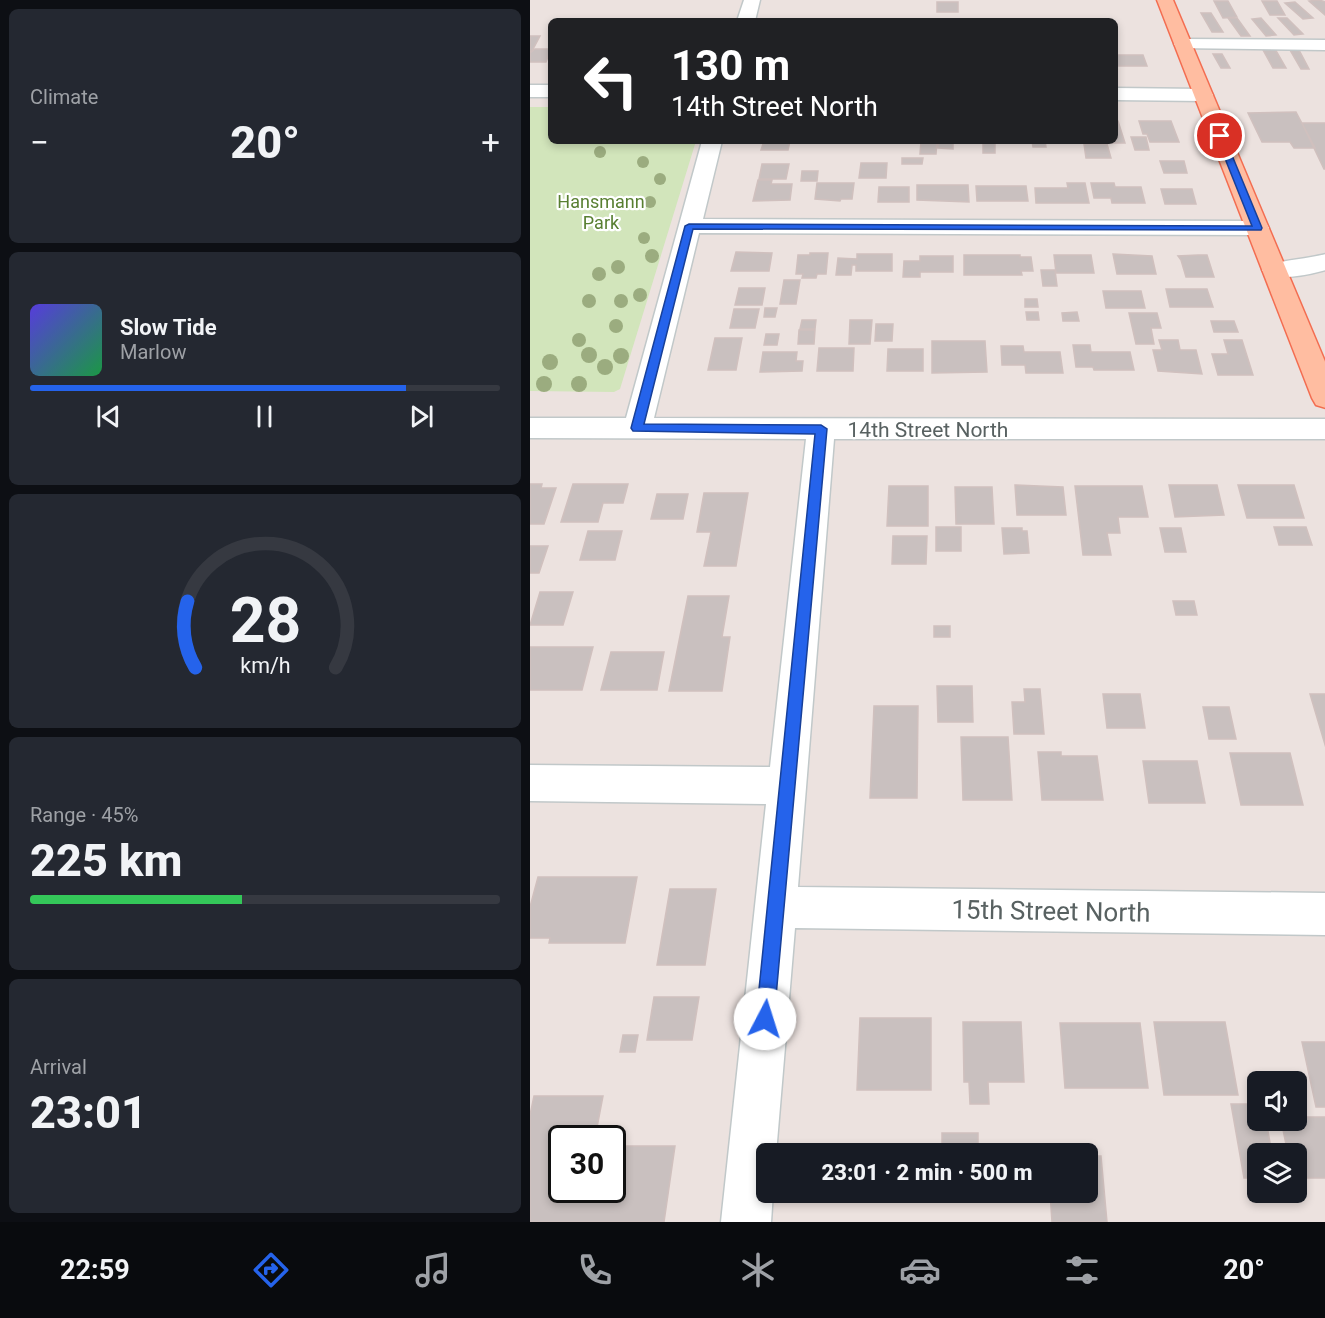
<!DOCTYPE html>
<meta charset="utf-8">
<style>
body{margin:0;font-family:Roboto,sans-serif;background:#242831;color:#f1f3f6;height:100vh;display:flex;flex-direction:column;font-size:22px;white-space:nowrap}
*{box-sizing:border-box;margin:0}
p{font-size:20px;color:#9ea1a6}
.icon{flex:none;width:33px;height:33px;fill:none;stroke:currentColor;stroke-width:2;stroke-linecap:round;stroke-linejoin:round}
.map{position:relative;flex:1;overflow:hidden}
.details{display:flex;flex-direction:column;gap:9px;padding:9px;background:#0d0f14;width:530px}
.details>*{flex:none}
.banner{position:absolute;left:18px;top:18px;width:570px;height:126px;border-radius:9px;box-shadow:0 3px 9px #0003;background:#202124;color:#fff;overflow:hidden}
.buttons{position:absolute;left:717px;top:1071px;display:grid;gap:12px}
.buttons a{display:grid;place-items:center;width:60px;height:60px;border-radius:9px;background:#171b24;box-shadow:0 3px 9px #0003;font-size:30px}
.speed{position:absolute;left:18px;top:1125px;display:flex;gap:12px;font-size:30px;font-weight:700;text-align:center}
.speed>*{display:grid;place-content:center;width:78px;height:78px;border-radius:50%;background:#171b24;box-shadow:0 3px 9px #0003;line-height:1}
.speed .limit{border:3px solid #111;border-radius:9px;background:#fff;color:#111}
.pin{position:absolute;display:grid;place-items:center;width:51px;height:51px;color:#fff;margin:-26px;border:3px solid #fff;border-radius:50%;box-shadow:0 2px 6px #0007}
.me{position:absolute;width:66px;margin:-33px;rotate:5deg;stroke-linejoin:round;filter:drop-shadow(0 0 4px #0008)}
.turn{display:flex;align-items:center;gap:21px;height:126px;padding:0 24px;font-size:27px}
.turn .icon{width:78px;height:78px;stroke-width:2.5}
.turn b{display:block;font-size:42px;line-height:51px}
.big{font-size:45px;font-weight:800;line-height:1.1}
.details .card{flex:1;display:flex;flex-direction:column;justify-content:center;gap:9px;min-width:0;padding:0 21px;border-radius:9px;background:#242831}
.details .dial{align-items:center;gap:0}
.dial svg{height:156px;overflow:visible;fill:none;stroke:#363941;stroke-width:7;stroke-linecap:round;text-anchor:middle}
.dial text{fill:#f1f3f6;stroke:none}
.song{display:flex;align-items:center;gap:18px}
.cover{width:72px;height:72px;border-radius:9px;background:linear-gradient(135deg,hsl(250 70% 55%),hsl(140 70% 35%))}
.played{height:6px;border-radius:3px;background:linear-gradient(90deg,#2563eb 80%,#363941 80%)}
.keys{display:flex;justify-content:space-around;direction:ltr}
.heat{display:flex;justify-content:space-between;align-items:center;font-size:33px;direction:ltr}
.charge{height:9px;border-radius:4px;background:linear-gradient(90deg,#34c759 45%,#363941 0)}
.trip{position:absolute;left:226px;top:1143px;width:342px;height:60px;border-radius:9px;background:#171b24;box-shadow:0 3px 9px #0003;font-weight:800;line-height:60px;text-align:center}
.tab-bar{display:flex;height:96px;justify-content:space-around;align-items:center;background:#090b0e;color:#9ea1a6}
.tab-bar .icon{width:42px;height:42px}
.tab-bar .current{color:#2563eb}
.tab-bar b{font-size:27px;color:#f1f3f6}
main{display:flex;flex:1;min-height:0}
.map>svg:first-child{display:block}
.green{fill:#d2e5bb}
.building{fill:#c9c0bf;stroke:#d0c0be;stroke-width:1.5}
.lines{fill:none;stroke-linecap:round;stroke-linejoin:round}
.minor-casing{stroke:#c1c8c9;stroke-width:3}
.major-casing{stroke:#f36d51;stroke-width:3}
.minor{fill:#fff;fill-rule:evenodd}
.major{fill:#ffbda1;fill-rule:evenodd}
.tree{fill:#9bac7f}
.route{fill:#2563eb;stroke:#184099;stroke-width:1.5}
.labels{text-anchor:middle;stroke-width:4.5;stroke-linejoin:round;paint-order:stroke}
.far-park-label{font-size:18px;fill:#587f31;stroke:#fff}
.street-label{font-size:21px;fill:#586161;stroke:#fff}
.near-street-label{font-size:26px;fill:#586161;stroke:#fff}
</style>
<main>
<section class="details">
<div class="card"><p>Climate</p>
<div class="heat"><a>−</a><b class="big">20°</b><a>+</a></div>
</div>
<div class="card">
<div class="song"><i class="cover"></i><div><b>Slow Tide</b><p>Marlow</p></div></div>
<div class="played"></div>
<div class="keys"><svg class="icon" aria-label="previous" viewBox="0 0 24 24"><path d="M18 5L8 12l10 7zM5 5v14"/></svg><svg class="icon" aria-label="pause" viewBox="0 0 24 24"><path d="M8 5v14M16 5v14"/></svg><svg class="icon" aria-label="next" viewBox="0 0 24 24"><path d="M6 5l10 7-10 7zM19 5v14"/></svg></div>
</div>
<div class="card dial"><svg viewBox="0 0 100 80">
<path d="M14 69A42 42 0 1 1 86 69"/>
<path d="M14 69A42 42 0 0 1 10 35" stroke="#2563eb"/>
<text x="50" y="56" font-size="32" font-weight="700">28</text>
<text x="50" y="72" font-size="11">km/h</text>
</svg></div>
<div class="card"><p>Range · 45%</p><b class="big">225 km</b><div class="charge"></div></div>
<div class="card"><p>Arrival</p><b class="big">23:01</b></div>
</section>
<div class="map">
<svg width="796" height="1222" viewBox="0 0 796 1222">
<rect width="100%" height="100%" fill="#ece2df"/>
<path class="green" d="M0,107H21V141H166L90,389L84,392L0,391Z"/>
<path class="building" d="M789,0L796,2V16L779,1Z
M684,1H698L707,17L693,18Z
M732,1H747L755,15H740Z
M407,2H428V12H407Z
M765,2L783,18L773,19L755,3Z
M671,13H681L693,32H682Z
M698,18H707L720,36H711Z
M731,18L746,35L736,36L722,19Z
M748,18H757L773,34L764,35Z
M0,36H10L2,51H0Z
M5,49H21L16,62H0V53Z
M745,49L756,68H743L733,50Z
M760,50H769L779,69H771Z
M683,54H692L700,68H691Z
M585,55H613L617,66H587Z
M766,112L785,148H764L760,142H732L718,113Z
M585,121H588L595,143H577L576,141H585Z
M609,121H641L649,142H620L617,134H613Z
M772,123H796V169H794Z
M601,137H616L619,150H605Z
M227,141H260L258,150H231L234,141Z
M391,141H407L406,154H390Z
M408,141H423V149L408,148Z
M453,141H465V153H453Z
M502,141H515L516,147H503Z
M554,144H577L581,158H556Z
M372,158H393L392,164H372Z
M630,161H654L657,173H634Z
M331,163H357L356,178H329Z
M232,164H259L256,179H229Z
M272,171H288L287,181H271Z
M228,180H242L241,184H262L260,200L223,201Z
M287,183H324L322,199H311L310,201L285,199Z
M537,183H555L559,203H506L505,188H538Z
M561,183H584L585,187H611L615,203H582L581,198H564Z
M387,185H438L439,202L387,200Z
M446,186H496L498,201H447Z
M349,187H379V202H348Z
M631,189H662L666,204H635Z
M206,252L242,253L239,271H201Z
M280,253H298L296,274H287L286,278H272L273,274H266L268,255H280Z
M327,254H362V271H326V265H322L321,275H306L308,258L327,259Z
M583,254L622,256L626,274H587Z
M434,255H490V257H501L503,271H491L492,275H434Z
M524,255H561L564,273H526Z
M668,255H677L684,277H656L651,260L648,256Z
M390,256H423V272H390V277H373L374,261H390Z
M511,270H525L527,286H513Z
M254,280H270L266,304H250Z
M209,288H235L232,305H205Z
M636,289H677L683,307H640Z
M573,291H611L615,308H576Z
M495,299H507L508,307H495Z
M235,308H247L245,317H234Z
M204,309H229L225,328H200Z
M496,312H508L509,320H497Z
M547,312L549,321H533L532,313Z
M599,313H627L631,328H621L624,344H606Z
M272,320H286L285,329H270Z
M320,320H342L340,344H319Z
M681,321H704L708,332H684Z
M346,324H363L362,341H345Z
M269,330H285L284,344H268Z
M236,334H249L247,345H234Z
M185,338H212L206,370H178Z
M629,340H648L650,350H666L672,374L628,371L623,350H632Z
M694,340H712L723,375H688L682,354H698Z
M402,341H455L457,372L402,373Z
M543,345H560L561,352H600L604,370H564L563,367H546Z
M471,346H493L494,352H530L533,373H496L495,365H472Z
M289,348H324L323,371H287Z
M358,349H393V371H357Z
M233,352H267L266,361H273L272,371L230,372Z
M0,484H12L11,488H26L14,524H0Z
M43,484H98L93,503H73L68,522H31Z
M485,485L533,487L536,515H487Z
M639,485H687L694,515L645,517Z
M708,485H764L774,518H717Z
M359,486H398V526H357Z
M545,486H612L618,517H588L590,533H577L581,555H553Z
M425,487H462L464,524H426Z
M174,493H218L206,566H174L181,532H167Z
M127,494H158L153,519H121Z
M406,527H431V551H406Z
M744,527H776L782,545H749Z
M472,528H492V531H497L499,553L474,554Z
M630,528H651L656,552H635Z
M58,531H92L85,560H50Z
M363,536H397L396,564H362Z
M0,546H18L9,573H0Z
M10,592H43L33,625H0Z
M158,596H199L192,637H200L192,691H139Z
M643,601H664L667,615H646Z
M404,626H420V637H404Z
M0,647H63L52,690H0Z
M81,652H134L127,690H71Z
M407,686H442L443,722H408Z
M494,689H510L514,734H484L482,702H495Z
M573,694H610L615,728H577Z
M780,694H796V748Z
M344,706H388L387,798H340Z
M673,707H699L706,739H679Z
M431,737H478L482,800H433Z
M508,752H531V756H567L573,800H512Z
M700,753H760L773,805H711Z
M613,761H667L675,803H619Z
M8,877H107L95,943H19L20,938H0V907Z
M140,889H186L175,965H127Z
M124,997H169L162,1040H117Z
M330,1018H401V1090H327Z
M433,1022H491L494,1082H458L459,1104H440L439,1082H434Z
M624,1022H695L708,1095H634Z
M530,1023H610L618,1088H535Z
M93,1035H108L105,1052H90Z
M772,1042H796V1107H786Z
M4,1096H73L65,1138H32V1190H82V1146H145L134,1222H0V1115Z
M701,1104H728V1120H736L742,1154H728V1178H714Z
M766,1117H796V1178H766V1154H758L751,1120H766Z
M412,1133H448V1154H412Z
M558,1156H571L577,1222H522L520,1192H558Z"/>
<g class="lines">
<g class="minor-casing">
<path id="minor" d="M214,0H230L225,21H207Z
M653,39L796,40V50L647,48L644,44L647,40Z
M0,85H21V97H0Z
M585,88L673,89L680,91L683,95L680,99L673,101L585,100Z
M172,141H192L173,219L728,221L736,223L739,228L736,233L728,235L169,233L124,418L796,419V439H304L268,887L796,893V935L265,928L246,1154H237V1192H243L241,1222H191L236,804L0,801V765L240,767L276,439L0,438V418H96Z
M796,254V270C778,275 753,280 736,275L732,270L736,265C755,260 776,259 796,254Z"/>
</g>
<g class="major-casing">
<path id="major" d="M627,0H643L796,364V408L786,405L782,398Z"/>
</g>
<use href="#minor" class="minor"/>
<use href="#major" class="major"/>
</g>
<g class="tree">
<circle cx="70" cy="152" r="6"/>
<circle cx="113" cy="162" r="6"/>
<circle cx="130" cy="179" r="6"/>
<circle cx="120" cy="202" r="6"/>
<circle cx="114" cy="238" r="6"/>
<circle cx="122" cy="256" r="7"/>
<circle cx="88" cy="267" r="7"/>
<circle cx="69" cy="274" r="7"/>
<circle cx="110" cy="295" r="7"/>
<circle cx="59" cy="301" r="7"/>
<circle cx="91" cy="301" r="7"/>
<circle cx="86" cy="326" r="7"/>
<circle cx="49" cy="340" r="7"/>
<circle cx="59" cy="355" r="8"/>
<circle cx="91" cy="356" r="8"/>
<circle cx="20" cy="362" r="8"/>
<circle cx="75" cy="367" r="8"/>
<circle cx="14" cy="384" r="8"/>
<circle cx="49" cy="384" r="8"/>
</g>
<path class="route" d="M690,133L694,136L732,228L731,230L163,229L114,424L291,425L297,429L244,1019L241,1026L235,1028L228,1026L226,1019L285,434L103,431L101,428L155,226L159,224L722,226L686,136Z"/>
<g class="labels">
<g class="far-park-label">
<text x="71" y="208">Hansmann<tspan x="71" dy="21">Park</tspan></text>
</g>
<g class="street-label">
<text x="398" y="437">14th Street North</text>
</g>
<g class="near-street-label">
<text transform="translate(521 911) rotate(1)" y="9">15th Street North</text>
</g>
</g>
</svg>
<div class="buttons">
<a><svg class="icon" aria-label="sound" viewBox="0 0 24 24"><path d="M4 9h4l5-4v14l-5-4H4zM17 9q2 3 0 6"/></svg></a>
<a><svg class="icon" aria-label="layers" viewBox="0 0 24 24"><path d="M12 4l9 5-9 5-9-5zM3 14l9 5 9-5"/></svg></a>
</div>
<div class="speed"><div class="limit">30</div></div>
<div class="pin" style="left:690px;top:136px;background:#d93025"><svg class="icon" aria-label="arrive" viewBox="0 0 24 24"><path d="M6 21V4h12l-3 4 3 4H6"/></svg></div>
<svg class="me" style="left:235px;top:1019px" viewBox="-20 -20 40 40"><circle r="19" fill="#fff"/><path d="M0-13L10 11 0 6-10 11z" fill="#2563eb"/></svg>
<div class="trip">23:01 · 2 min · 500 m</div>
<div class="banner">
<div class="turn"><svg class="icon" aria-label="left" viewBox="0 0 24 24"><path d="M17 20v-9H6M10 6l-5 5 5 5"/></svg><div><b>130 m</b>14th Street North</div></div>
</div>
</div>
</main>
<nav class="tab-bar">
<b>22:59</b>
<svg class="icon current" aria-label="directions" viewBox="0 0 24 24"><path d="M12 3l9 9-9 9-9-9zM9 14v-3h6M13 9l2 2-2 2"/></svg>
<svg class="icon" aria-label="music" viewBox="0 0 24 24"><path d="M9 18V5l10-2v13"/><circle cx="6" cy="18" r="3"/><circle cx="16" cy="16" r="3"/></svg>
<svg class="icon" aria-label="phone" viewBox="0 0 24 24"><path d="M5 4h4l2 5-3 2q2 4 5 5l2-3 5 2v4C11 20 4 13 5 4z"/></svg>
<svg class="icon" aria-label="climate" viewBox="0 0 24 24"><path d="M12 3v18M4 7l16 10M4 17L20 7"/></svg>
<svg class="icon" aria-label="car" viewBox="0 0 24 24"><path d="M5 17H2v-5l4-1 3-4h7l3 4 3 1v5h-3M9 17h6M6 11h13"/><circle cx="7" cy="17" r="2"/><circle cx="17" cy="17" r="2"/></svg>
<svg class="icon" aria-label="filters" viewBox="0 0 24 24"><path d="M4 7h16M4 17h16"/><circle cx="9" cy="7" r="2"/><circle cx="15" cy="17" r="2"/></svg>
<b>20°</b>
</nav>
